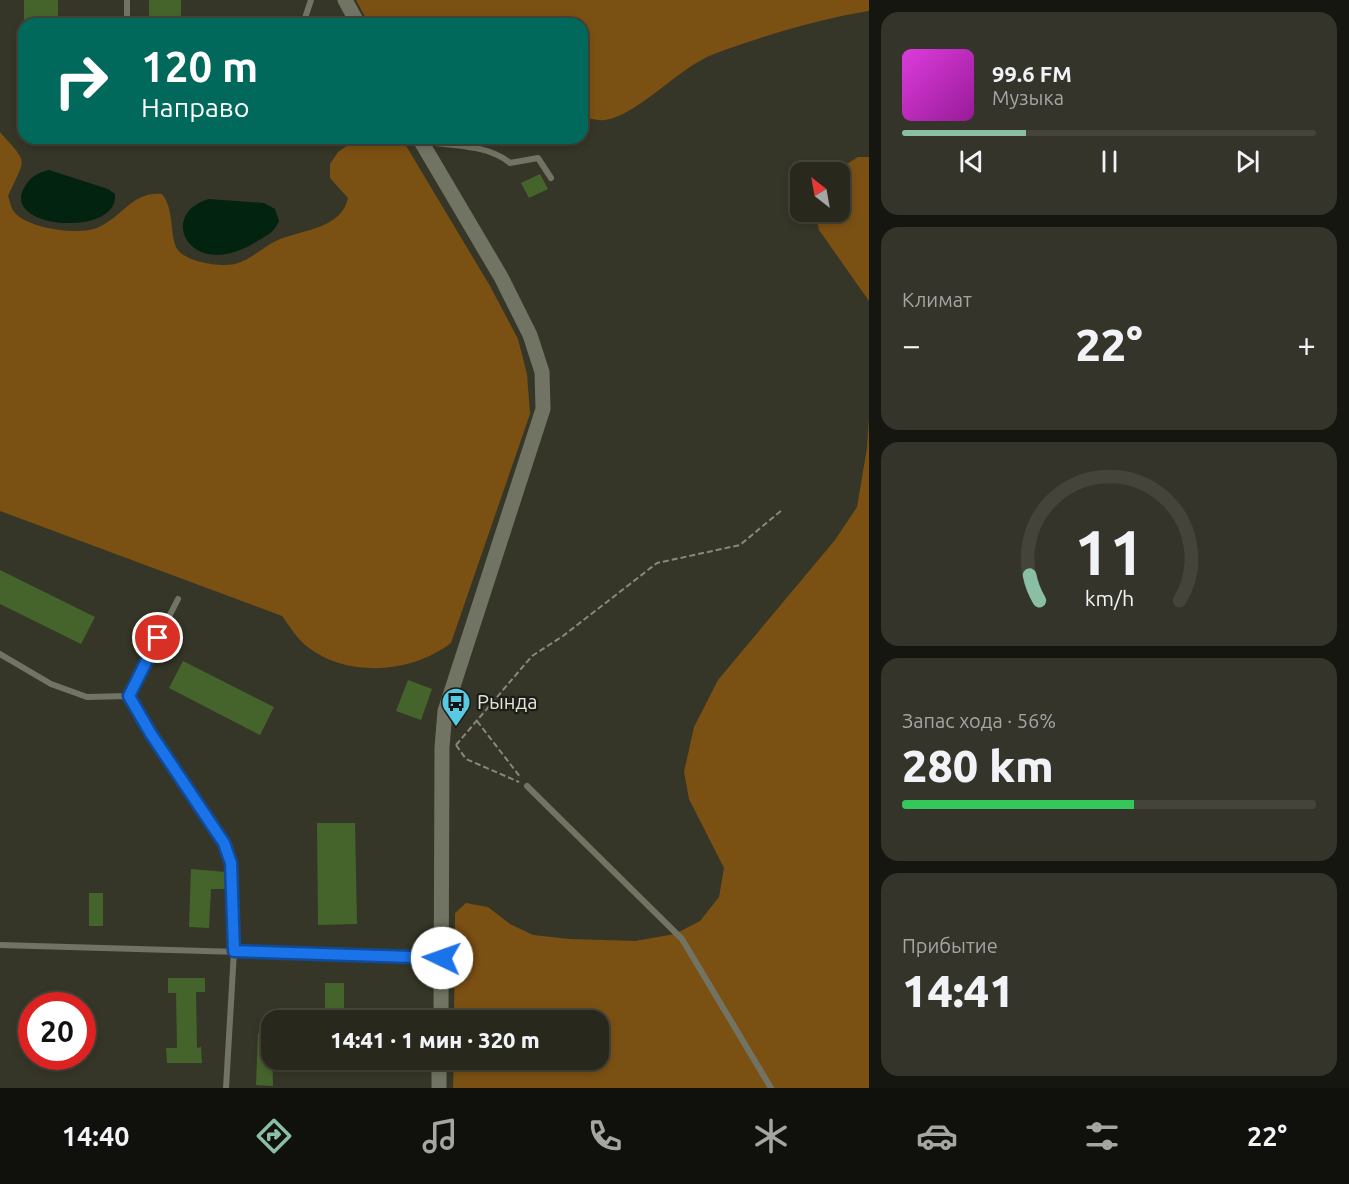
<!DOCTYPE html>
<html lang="ru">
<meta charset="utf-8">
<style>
body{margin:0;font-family:Ubuntu,sans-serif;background:#34342a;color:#f1f3f6;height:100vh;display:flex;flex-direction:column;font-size:22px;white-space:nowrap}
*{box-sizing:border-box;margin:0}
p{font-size:20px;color:#a5a6a4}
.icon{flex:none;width:33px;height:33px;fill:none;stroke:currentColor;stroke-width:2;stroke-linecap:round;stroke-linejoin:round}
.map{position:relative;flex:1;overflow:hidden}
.drawer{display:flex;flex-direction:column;gap:12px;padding:12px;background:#161610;width:480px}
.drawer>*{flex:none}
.guide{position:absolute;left:18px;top:18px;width:570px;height:126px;border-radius:18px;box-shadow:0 3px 9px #0003,0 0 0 2px #44443b;background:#00695c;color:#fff;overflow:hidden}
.needle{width:39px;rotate:329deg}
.fabs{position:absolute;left:790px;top:162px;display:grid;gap:12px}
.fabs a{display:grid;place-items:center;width:60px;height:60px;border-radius:12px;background:#28281d;box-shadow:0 3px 9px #0003,0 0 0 2px #44443b;font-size:30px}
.speed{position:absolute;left:18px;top:992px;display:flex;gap:12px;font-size:30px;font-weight:700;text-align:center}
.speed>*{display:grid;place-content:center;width:78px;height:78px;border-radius:50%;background:#28281d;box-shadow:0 3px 9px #0003,0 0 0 2px #44443b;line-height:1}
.speed .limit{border:9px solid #d22;background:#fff;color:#111}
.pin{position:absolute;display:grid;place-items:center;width:51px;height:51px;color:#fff;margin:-26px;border:3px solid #fff;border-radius:50%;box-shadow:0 2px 6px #0007}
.me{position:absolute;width:66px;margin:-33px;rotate:273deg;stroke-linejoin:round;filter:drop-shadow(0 0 4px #0008)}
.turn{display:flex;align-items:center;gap:21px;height:126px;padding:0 24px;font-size:27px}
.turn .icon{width:78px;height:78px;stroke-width:2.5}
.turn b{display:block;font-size:42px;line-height:51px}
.big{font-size:45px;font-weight:800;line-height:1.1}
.drawer .tile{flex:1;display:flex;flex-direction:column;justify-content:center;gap:9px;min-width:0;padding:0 21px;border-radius:18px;background:#34342a}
.drawer .dial{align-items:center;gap:0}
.dial svg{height:156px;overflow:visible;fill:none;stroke:#44443b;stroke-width:7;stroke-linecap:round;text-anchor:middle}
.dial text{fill:#f1f3f6;stroke:none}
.song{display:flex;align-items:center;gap:18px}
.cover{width:72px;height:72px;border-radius:9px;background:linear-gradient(135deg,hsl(300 70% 55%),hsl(300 70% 35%))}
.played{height:6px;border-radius:3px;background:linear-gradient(90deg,#8abfa5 30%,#44443b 30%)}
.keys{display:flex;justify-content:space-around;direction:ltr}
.heat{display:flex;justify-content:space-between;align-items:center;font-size:33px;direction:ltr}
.charge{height:9px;border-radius:4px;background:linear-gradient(90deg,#34c759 56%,#44443b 0)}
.trip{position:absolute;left:261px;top:1010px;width:348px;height:60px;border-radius:18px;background:#28281d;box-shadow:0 3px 9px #0003,0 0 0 2px #44443b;font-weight:800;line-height:60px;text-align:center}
.tabs{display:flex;height:96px;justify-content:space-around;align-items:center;background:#10100c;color:#a5a6a4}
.tabs .icon{width:42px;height:42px}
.tabs .on{color:#8abfa5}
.tabs b{font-size:27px;color:#f1f3f6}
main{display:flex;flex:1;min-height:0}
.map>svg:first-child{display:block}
.forest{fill:#7b5013}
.water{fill:#02230f}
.building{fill:#45642b}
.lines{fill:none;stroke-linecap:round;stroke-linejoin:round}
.path{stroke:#88897c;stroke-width:2;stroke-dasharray:6 3;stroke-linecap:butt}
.service{stroke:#727463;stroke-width:6}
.secondary{stroke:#727463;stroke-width:15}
.route-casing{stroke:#114b97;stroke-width:15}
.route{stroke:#1a73e8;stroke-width:10}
.labels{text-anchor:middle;stroke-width:4.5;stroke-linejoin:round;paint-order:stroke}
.poi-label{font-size:20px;fill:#e2e3da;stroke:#1c1d16;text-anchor:start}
</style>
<main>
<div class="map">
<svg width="869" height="1088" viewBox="0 0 869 1088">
<rect width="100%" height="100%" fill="#353627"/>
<path class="forest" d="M356,0H869V11C819,19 762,36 714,54C679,67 637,116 605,120C598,121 589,118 582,117V24H369Z
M0,132C29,165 26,156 8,196C10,201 11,209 15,213C29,229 81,236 99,227C123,216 133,191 162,194C177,213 167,244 182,254C195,263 219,267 235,264C251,260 265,245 280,239C303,230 342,228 348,198L330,178V164L338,152L358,138H399L405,144L490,286L518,339L527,374L530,414L451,643C412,673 349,678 309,648C298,640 290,627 282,616L0,511Z
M858,157H869V301L819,230L815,212H840V172H834Z
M869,418V1088H453L454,1059H598V1020H454L455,913L466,903L488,907L510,924L533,935L570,939L635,941L675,934L700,921L719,897L724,868L689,799L684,772L694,727L718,680L835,540L857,507L867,448Z"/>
<path class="water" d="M49,170L108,189L115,194C119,238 1,229 24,188C30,177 37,173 49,170Z
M209,199L264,203L275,209L279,221C274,233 267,235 256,242C190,283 156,214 209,199Z"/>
<path class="building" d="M24,0H58V24H24Z
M149,0H181V24H149Z
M540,174L548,189L529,198L521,183Z
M0,570L95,617L81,644L0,604Z
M183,661L274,707L260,735L169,688Z
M408,680L432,689L421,720L396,711Z
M317,823H355L357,924L318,925Z
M191,869L226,872L227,889H211L209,928L189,927Z
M89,893H103V926H89Z
M168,978H205V992H196L197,1048L201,1047L202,1063H167L166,1048H177L176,993H168Z
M325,983H344V1020H325Z
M258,1033L272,1034L273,1086L256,1085Z"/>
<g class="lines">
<path class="path" d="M477,721L521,778
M456,745L532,656L563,636L657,563L740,545L782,510
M456,745L466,759L519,782"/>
<path class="service" d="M127,0V24
M303,24L311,0
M425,142C451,145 489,145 510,163L538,158L551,178
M178,599L129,696L151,734L223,843L231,863L234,951L226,1088
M0,654L51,684L87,697L129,696
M527,786L682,939L771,1088
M0,945L440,958"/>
<path class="secondary" d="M345,0L358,24
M419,138L501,277L530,335L542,372L543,409L445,711L442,747L441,1020
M439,1088V1059"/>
</g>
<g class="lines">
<g class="route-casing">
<path id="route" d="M158,638L129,696L151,734L224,843L231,863L234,951L442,958"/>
</g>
<use href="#route" class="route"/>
</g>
<defs>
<g id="bus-pin" transform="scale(1.5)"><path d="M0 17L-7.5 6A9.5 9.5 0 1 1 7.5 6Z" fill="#58c9e3" stroke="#1c1d16"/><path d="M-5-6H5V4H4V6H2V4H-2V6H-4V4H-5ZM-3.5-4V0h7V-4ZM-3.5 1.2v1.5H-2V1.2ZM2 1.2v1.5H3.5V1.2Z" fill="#111"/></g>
</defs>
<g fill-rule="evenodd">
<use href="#bus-pin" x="456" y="702"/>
</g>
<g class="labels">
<g class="poi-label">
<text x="477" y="709">Рында</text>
</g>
</g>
</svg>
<div class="fabs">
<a><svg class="needle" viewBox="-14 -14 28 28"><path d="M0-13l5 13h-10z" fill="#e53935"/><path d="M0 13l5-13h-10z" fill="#a5a6a4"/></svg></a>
</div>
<div class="speed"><div class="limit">20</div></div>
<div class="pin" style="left:158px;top:638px;background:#d93025"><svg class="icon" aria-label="arrive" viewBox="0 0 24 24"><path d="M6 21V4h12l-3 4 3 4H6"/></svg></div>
<svg class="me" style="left:442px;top:958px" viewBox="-20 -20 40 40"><circle r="19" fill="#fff"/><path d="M0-13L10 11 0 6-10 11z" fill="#1a73e8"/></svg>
<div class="trip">14:41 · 1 мин · 320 m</div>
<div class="guide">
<div class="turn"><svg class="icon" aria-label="right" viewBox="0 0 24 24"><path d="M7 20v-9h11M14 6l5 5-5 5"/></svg><div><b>120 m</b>Направо</div></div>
</div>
</div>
<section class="drawer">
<div class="tile">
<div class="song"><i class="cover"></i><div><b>99.6 FM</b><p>Музыка</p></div></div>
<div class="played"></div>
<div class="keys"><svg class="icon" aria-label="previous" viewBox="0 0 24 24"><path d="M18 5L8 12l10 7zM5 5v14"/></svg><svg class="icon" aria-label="pause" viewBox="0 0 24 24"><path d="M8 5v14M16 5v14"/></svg><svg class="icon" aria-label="next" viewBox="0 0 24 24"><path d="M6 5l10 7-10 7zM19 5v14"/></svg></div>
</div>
<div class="tile"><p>Климат</p>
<div class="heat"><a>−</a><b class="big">22°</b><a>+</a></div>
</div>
<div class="tile dial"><svg viewBox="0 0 100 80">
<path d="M14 69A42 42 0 1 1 86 69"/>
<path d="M14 69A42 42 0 0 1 9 56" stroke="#8abfa5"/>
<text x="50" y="56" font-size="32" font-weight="700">11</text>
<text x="50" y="72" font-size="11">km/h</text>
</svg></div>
<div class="tile"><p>Запас хода · 56%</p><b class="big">280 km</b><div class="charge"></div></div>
<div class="tile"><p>Прибытие</p><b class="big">14:41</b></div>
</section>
</main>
<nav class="tabs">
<b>14:40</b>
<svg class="icon on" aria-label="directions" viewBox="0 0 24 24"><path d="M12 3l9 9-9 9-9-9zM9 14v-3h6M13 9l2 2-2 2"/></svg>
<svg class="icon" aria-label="music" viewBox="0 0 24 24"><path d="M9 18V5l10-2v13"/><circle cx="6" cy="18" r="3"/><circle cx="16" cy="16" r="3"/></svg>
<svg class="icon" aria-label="phone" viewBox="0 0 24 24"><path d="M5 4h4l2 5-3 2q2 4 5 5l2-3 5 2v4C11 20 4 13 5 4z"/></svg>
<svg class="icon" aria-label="climate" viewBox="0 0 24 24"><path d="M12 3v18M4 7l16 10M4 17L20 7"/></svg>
<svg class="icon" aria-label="car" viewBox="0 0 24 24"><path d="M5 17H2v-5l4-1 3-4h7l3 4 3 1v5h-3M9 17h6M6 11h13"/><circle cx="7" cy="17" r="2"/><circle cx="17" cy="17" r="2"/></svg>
<svg class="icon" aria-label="filters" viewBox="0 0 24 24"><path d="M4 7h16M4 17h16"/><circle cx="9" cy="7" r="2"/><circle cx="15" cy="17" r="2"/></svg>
<b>22°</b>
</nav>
